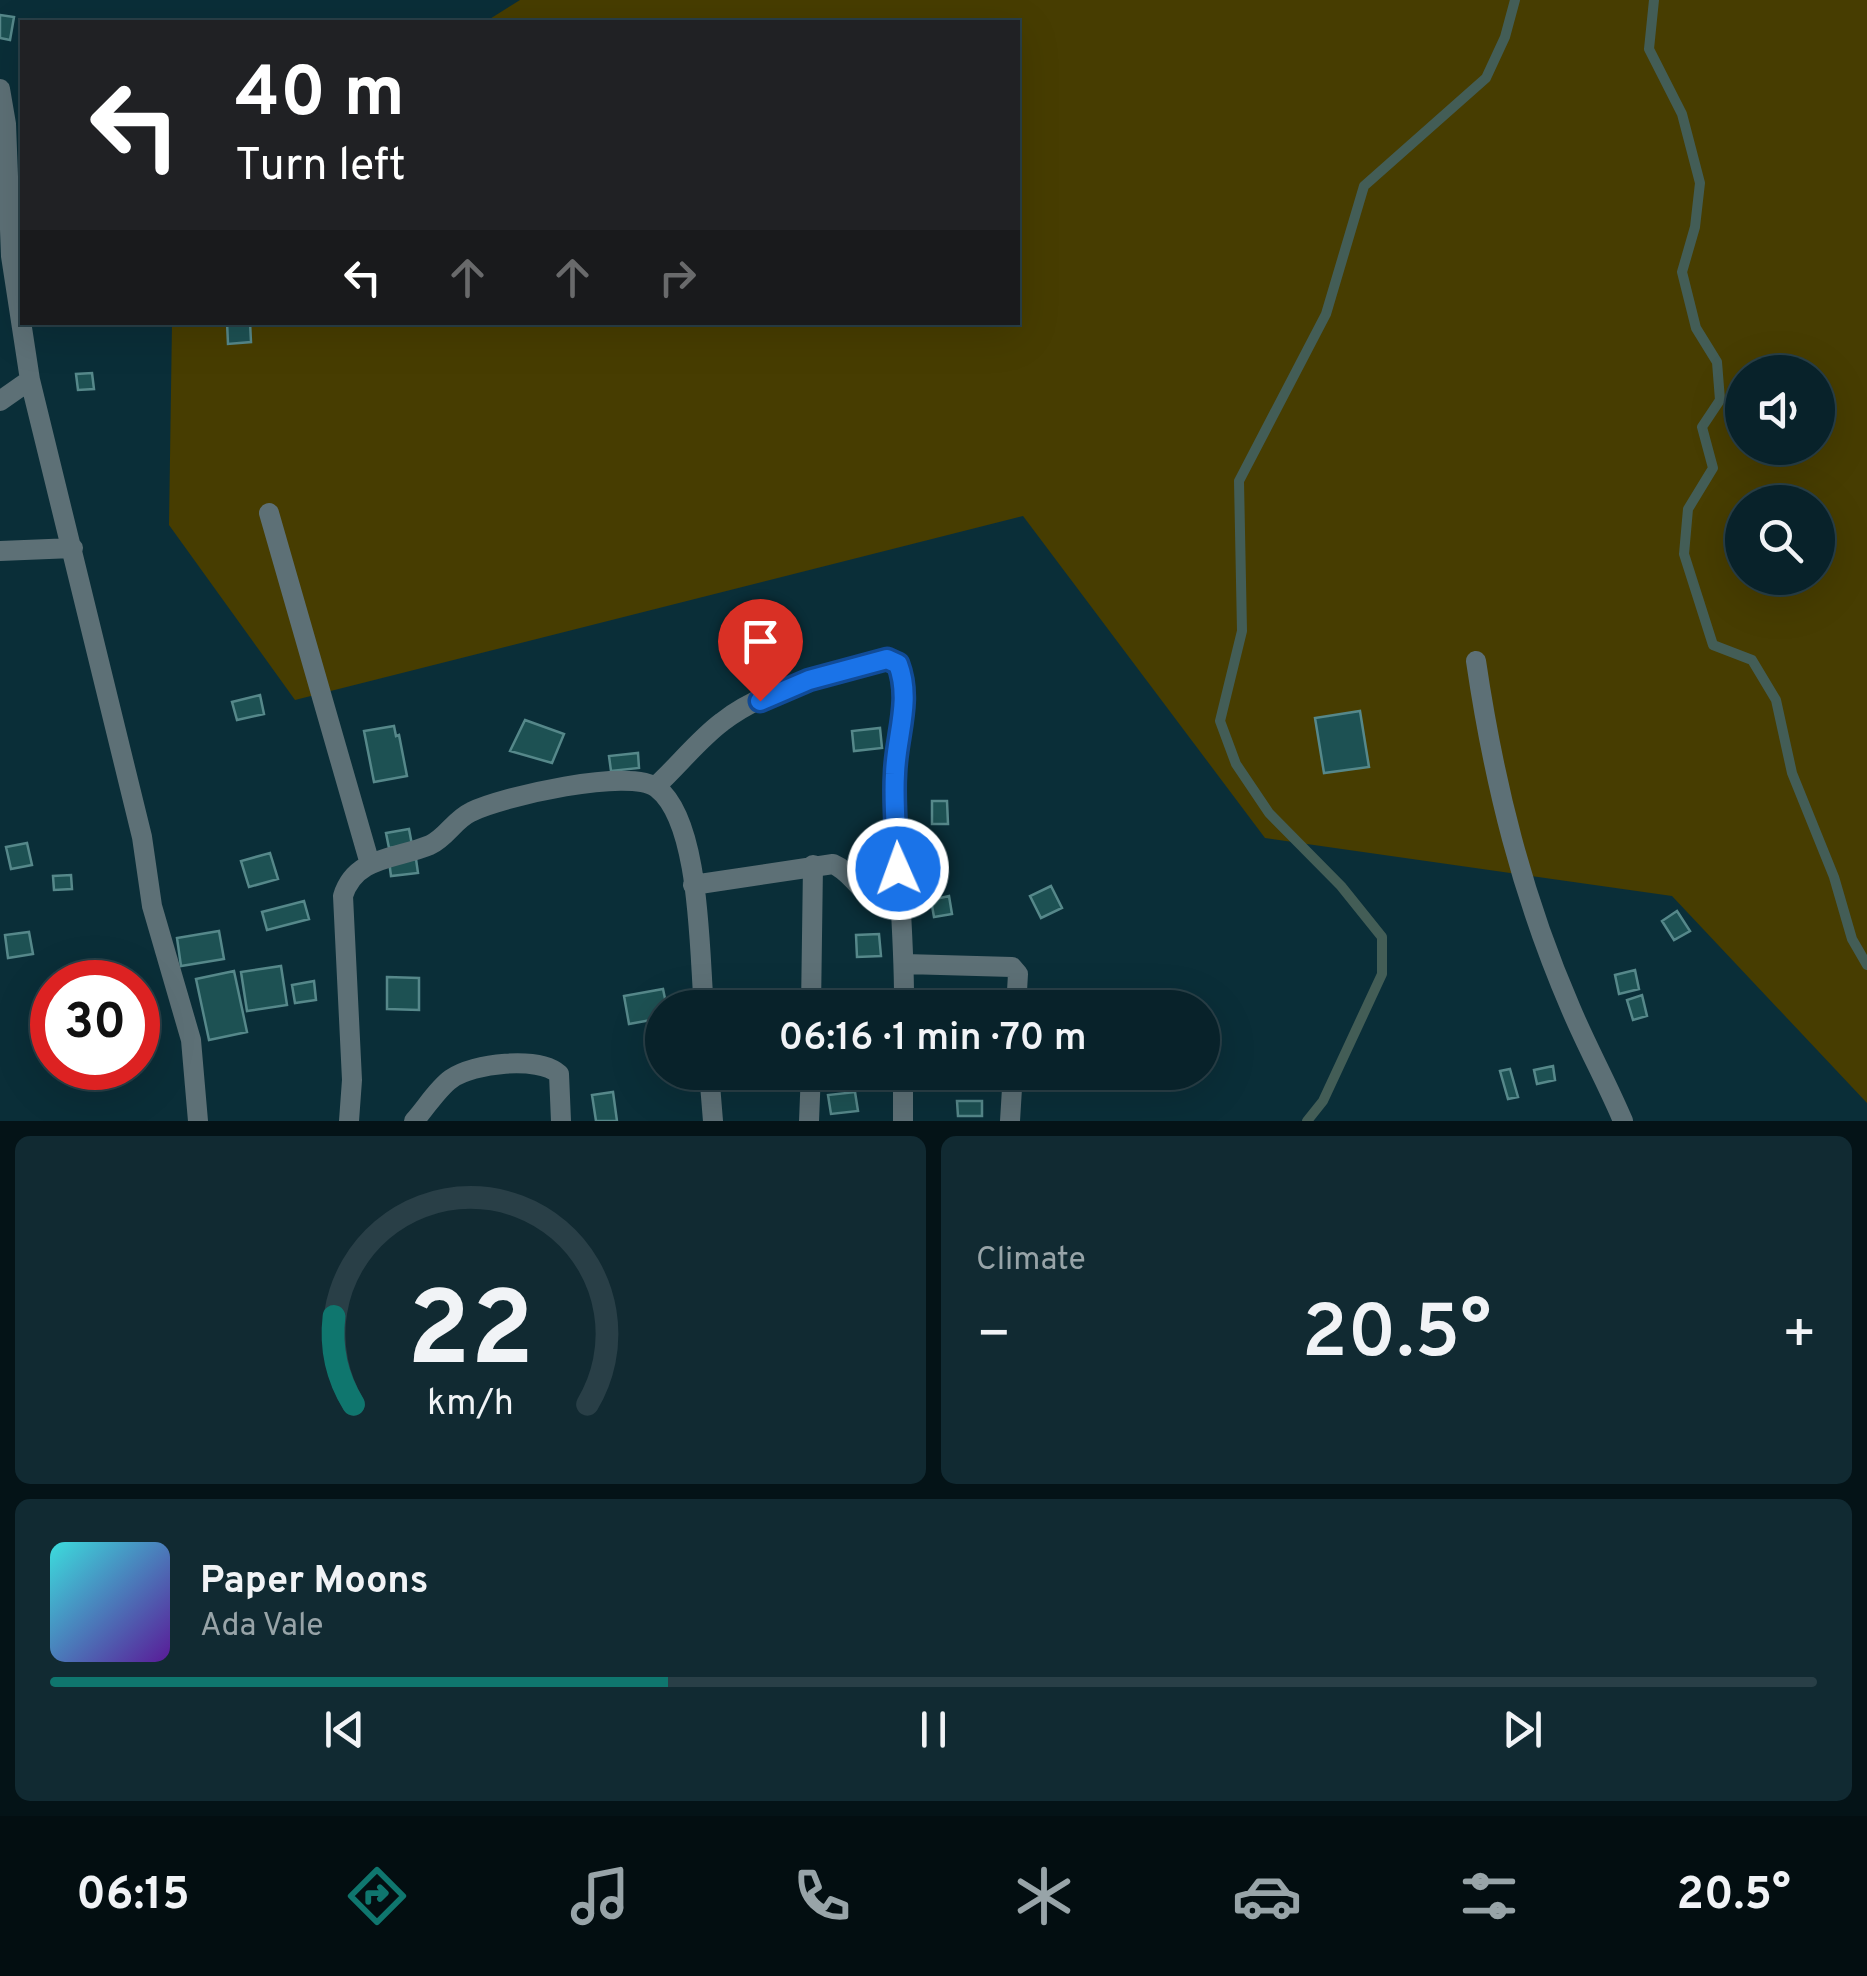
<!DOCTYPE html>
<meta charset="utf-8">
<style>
body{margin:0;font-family:Overpass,sans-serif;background:#112a32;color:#f1f3f6;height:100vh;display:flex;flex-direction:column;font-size:38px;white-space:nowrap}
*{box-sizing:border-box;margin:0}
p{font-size:32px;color:#98a4a8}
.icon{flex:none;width:55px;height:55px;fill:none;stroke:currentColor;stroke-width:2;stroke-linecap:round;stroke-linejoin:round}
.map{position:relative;height:1121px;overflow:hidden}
.side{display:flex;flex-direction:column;gap:15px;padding:15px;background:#041317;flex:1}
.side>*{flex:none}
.top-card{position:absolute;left:20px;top:20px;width:1000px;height:305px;border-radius:0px;box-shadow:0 10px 40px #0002,0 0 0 2px #293f47;background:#202124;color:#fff;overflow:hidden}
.fabs{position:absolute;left:1725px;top:355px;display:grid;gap:20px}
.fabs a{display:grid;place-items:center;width:110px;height:110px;border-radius:50%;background:#08222a;box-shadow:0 10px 40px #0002,0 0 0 2px #293f47;font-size:50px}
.speed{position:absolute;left:30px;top:960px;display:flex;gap:20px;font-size:50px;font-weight:700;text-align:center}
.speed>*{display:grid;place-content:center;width:130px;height:130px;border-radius:50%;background:#08222a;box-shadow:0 10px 40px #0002,0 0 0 2px #293f47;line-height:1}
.speed .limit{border:15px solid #d22;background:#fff;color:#111}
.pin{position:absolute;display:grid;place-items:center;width:85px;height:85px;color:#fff;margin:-102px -42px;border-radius:50% 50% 50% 0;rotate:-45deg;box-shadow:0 0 10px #0007}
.pin .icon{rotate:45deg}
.me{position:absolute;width:110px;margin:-55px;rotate:358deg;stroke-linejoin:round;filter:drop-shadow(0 0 8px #0008)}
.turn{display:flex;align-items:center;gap:35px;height:210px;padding:0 50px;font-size:45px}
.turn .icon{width:130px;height:130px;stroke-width:2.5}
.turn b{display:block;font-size:70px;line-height:85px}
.lanes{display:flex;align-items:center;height:95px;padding:0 50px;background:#0003;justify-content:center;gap:50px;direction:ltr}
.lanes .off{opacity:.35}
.big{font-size:75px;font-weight:600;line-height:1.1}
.side .tile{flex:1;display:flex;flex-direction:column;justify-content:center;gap:15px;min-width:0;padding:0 35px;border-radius:15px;background:#112a32}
.side .dial{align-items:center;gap:0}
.dial svg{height:260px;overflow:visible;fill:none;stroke:#293f47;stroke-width:7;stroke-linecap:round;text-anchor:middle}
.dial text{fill:#f1f3f6;stroke:none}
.song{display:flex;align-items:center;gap:30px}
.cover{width:120px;height:120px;border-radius:15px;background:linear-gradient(135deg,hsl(180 70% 55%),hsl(270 70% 35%))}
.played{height:10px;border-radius:5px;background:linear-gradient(90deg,#0f766e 35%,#293f47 35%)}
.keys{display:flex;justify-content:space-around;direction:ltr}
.heat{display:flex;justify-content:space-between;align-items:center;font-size:55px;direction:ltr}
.side .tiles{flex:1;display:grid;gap:15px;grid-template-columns:1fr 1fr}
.tile:last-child{grid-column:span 2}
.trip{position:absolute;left:645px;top:990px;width:575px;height:100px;border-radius:50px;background:#08222a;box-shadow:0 10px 40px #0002,0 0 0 2px #293f47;font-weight:600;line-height:100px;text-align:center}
.dock{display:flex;height:160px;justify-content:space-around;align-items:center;background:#030e11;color:#98a4a8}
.dock .icon{width:70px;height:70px}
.dock .on{color:#0f766e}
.dock b{font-size:45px;color:#f1f3f6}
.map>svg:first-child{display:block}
.green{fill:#473d01;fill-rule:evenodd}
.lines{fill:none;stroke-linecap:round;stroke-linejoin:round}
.stream{stroke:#435d56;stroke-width:10}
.building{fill:#1d5153;stroke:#56888a;stroke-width:2.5}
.minor{stroke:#5d7076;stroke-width:20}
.route-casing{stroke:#114b97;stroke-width:25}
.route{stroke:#1a73e8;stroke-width:18}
</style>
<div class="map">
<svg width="1867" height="1121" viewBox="0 0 1867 1121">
<rect width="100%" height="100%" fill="#0a2e38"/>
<path class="green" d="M520,0H1867V1103L1672,896L1265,838L1023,516L295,700L169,525L172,323L1018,322V22H485ZM1742,372H1818V448H1742ZM1742,502H1818V578H1742Z"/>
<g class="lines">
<path class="stream" d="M1654,0L1649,49L1682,114L1700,183L1695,227L1682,272L1696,328L1717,362L1720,400L1702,427L1713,468L1688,509L1684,554L1713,645L1752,660L1776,700L1792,773L1834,877L1852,939L1867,965
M1307,1121L1323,1101L1382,974V937L1341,886L1269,813L1236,764L1220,721L1242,631L1239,481L1326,314L1364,186L1486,78L1505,37L1515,0"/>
</g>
<path class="building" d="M0,15L14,17L10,40L0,38Z
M227,322H250L251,342L228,344Z
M92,373L94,389L78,390L76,374Z
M260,695L264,714L237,720L232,702Z
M1360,711L1369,767L1324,773L1315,718Z
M525,720L564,734L552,763L510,751Z
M394,726L396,736L399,735L407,776L374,782L364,731Z
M880,728L882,748L854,751L852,731Z
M638,753L639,768L611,771L609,756Z
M932,801H947L948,824H932Z
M409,829L412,845L389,848L386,833Z
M27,843L32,865L11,869L6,847Z
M270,853L278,879L249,887L241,861Z
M416,859L418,873L391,876L389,861Z
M71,875L72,889L54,890L53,876Z
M1051,886L1062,908L1041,918L1030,896Z
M949,896L952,914L934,917L931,900Z
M304,901L309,919L267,930L262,912Z
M1677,911L1690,931L1674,940L1662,921Z
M219,931L224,959L181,966L177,938Z
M29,932L33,954L8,958L5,935Z
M879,934L881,956L857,957L856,935Z
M281,966L287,1005L247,1011L241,972Z
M1635,970L1639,989L1619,994L1615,975Z
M234,971L247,1032L209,1040L196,979Z
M387,977L419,978V1010L387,1009Z
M314,981L316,1000L295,1003L292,985Z
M663,989L667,1008H662V1018L629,1024L624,996Z
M1642,995L1647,1016L1633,1020L1627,1000Z
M1553,1066L1555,1080L1537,1084L1534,1070Z
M1510,1069L1518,1097L1508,1099L1500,1071Z
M613,1092L617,1121H596L592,1095Z
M855,1092L858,1111L831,1114L828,1095Z
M957,1101H982V1116H958Z"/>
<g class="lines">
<path class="minor" d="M0,89L6,124L11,256L30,380L142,837L152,906L191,1040L198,1121
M0,401L30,380
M269,513L370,864
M0,551L73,548
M1476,661C1494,783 1522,896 1571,1009C1587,1047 1607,1083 1623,1121
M656,786C678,766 698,740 722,722C769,685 832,677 887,659L898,664C912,703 895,739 895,778C895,854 905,931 904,1008
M693,885L833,864C849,871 853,882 866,892C875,900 889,899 900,901
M905,964L1012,967L1018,974L1016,1008
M811,1008L813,865
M709,1072L713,1121
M349,1121L352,1080L343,896C355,856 397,859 430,845C447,837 454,820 471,812C501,797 630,767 657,788C701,822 699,953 704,1008
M414,1121C426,1108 437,1089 451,1079C473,1063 538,1056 559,1074L561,1121
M809,1121L811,1072
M903,1121V1072
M1010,1121L1013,1072"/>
</g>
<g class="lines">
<g class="route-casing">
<path id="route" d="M760,701L809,680L887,659L898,664C912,701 896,736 895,774C893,805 897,838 898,869"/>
</g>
<use href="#route" class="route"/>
</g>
</svg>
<div class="fabs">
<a><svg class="icon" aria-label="sound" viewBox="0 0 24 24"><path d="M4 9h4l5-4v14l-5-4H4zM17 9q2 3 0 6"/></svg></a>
<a><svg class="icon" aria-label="search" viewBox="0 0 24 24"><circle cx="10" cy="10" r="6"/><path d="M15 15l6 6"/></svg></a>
</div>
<div class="speed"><div class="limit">30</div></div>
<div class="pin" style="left:760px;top:701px;background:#d93025"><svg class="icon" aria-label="arrive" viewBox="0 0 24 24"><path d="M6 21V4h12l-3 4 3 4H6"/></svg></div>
<svg class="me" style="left:898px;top:869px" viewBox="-20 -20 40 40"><circle r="17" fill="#1a73e8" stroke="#fff" stroke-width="3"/><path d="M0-11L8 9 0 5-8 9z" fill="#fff"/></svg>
<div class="trip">06:16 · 1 min · 70 m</div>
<div class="top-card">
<div class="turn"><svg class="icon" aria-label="left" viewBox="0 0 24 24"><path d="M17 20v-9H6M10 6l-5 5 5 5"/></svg><div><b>40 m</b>Turn left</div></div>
<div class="lanes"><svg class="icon" aria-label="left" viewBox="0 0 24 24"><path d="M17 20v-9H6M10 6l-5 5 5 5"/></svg><svg class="icon off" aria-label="ahead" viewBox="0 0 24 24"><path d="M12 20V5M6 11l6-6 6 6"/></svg><svg class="icon off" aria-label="ahead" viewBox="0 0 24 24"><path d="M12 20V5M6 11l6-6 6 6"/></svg><svg class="icon off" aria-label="right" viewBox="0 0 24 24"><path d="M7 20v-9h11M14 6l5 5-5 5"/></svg></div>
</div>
</div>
<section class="side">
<div class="tiles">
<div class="tile dial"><svg viewBox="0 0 100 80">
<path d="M14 69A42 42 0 1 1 86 69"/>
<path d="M14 69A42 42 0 0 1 8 42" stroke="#0f766e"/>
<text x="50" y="56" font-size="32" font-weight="700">22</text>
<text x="50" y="72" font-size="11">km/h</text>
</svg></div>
<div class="tile"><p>Climate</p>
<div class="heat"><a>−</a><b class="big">20.5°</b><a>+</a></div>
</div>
<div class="tile">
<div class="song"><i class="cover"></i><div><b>Paper Moons</b><p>Ada Vale</p></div></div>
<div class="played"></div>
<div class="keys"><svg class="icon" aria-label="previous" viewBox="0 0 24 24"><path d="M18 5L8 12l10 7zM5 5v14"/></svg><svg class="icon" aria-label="pause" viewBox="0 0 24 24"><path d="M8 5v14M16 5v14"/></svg><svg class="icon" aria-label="next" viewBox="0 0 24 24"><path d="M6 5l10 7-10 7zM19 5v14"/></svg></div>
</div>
</div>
</section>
<nav class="dock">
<b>06:15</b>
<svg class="icon on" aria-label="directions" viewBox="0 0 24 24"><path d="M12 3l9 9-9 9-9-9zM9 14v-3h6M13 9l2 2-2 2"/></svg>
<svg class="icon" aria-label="music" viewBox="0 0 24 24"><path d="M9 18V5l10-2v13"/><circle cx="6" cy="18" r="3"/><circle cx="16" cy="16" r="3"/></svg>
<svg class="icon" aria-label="phone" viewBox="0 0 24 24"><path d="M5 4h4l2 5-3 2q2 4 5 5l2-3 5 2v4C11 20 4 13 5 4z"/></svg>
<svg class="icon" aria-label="climate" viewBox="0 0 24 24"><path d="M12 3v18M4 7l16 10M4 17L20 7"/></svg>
<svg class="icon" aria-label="car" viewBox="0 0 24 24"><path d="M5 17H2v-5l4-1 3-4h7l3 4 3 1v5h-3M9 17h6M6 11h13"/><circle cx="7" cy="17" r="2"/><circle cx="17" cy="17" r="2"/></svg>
<svg class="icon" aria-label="filters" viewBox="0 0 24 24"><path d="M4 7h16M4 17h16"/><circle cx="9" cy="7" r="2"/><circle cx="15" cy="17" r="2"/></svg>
<b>20.5°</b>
</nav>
